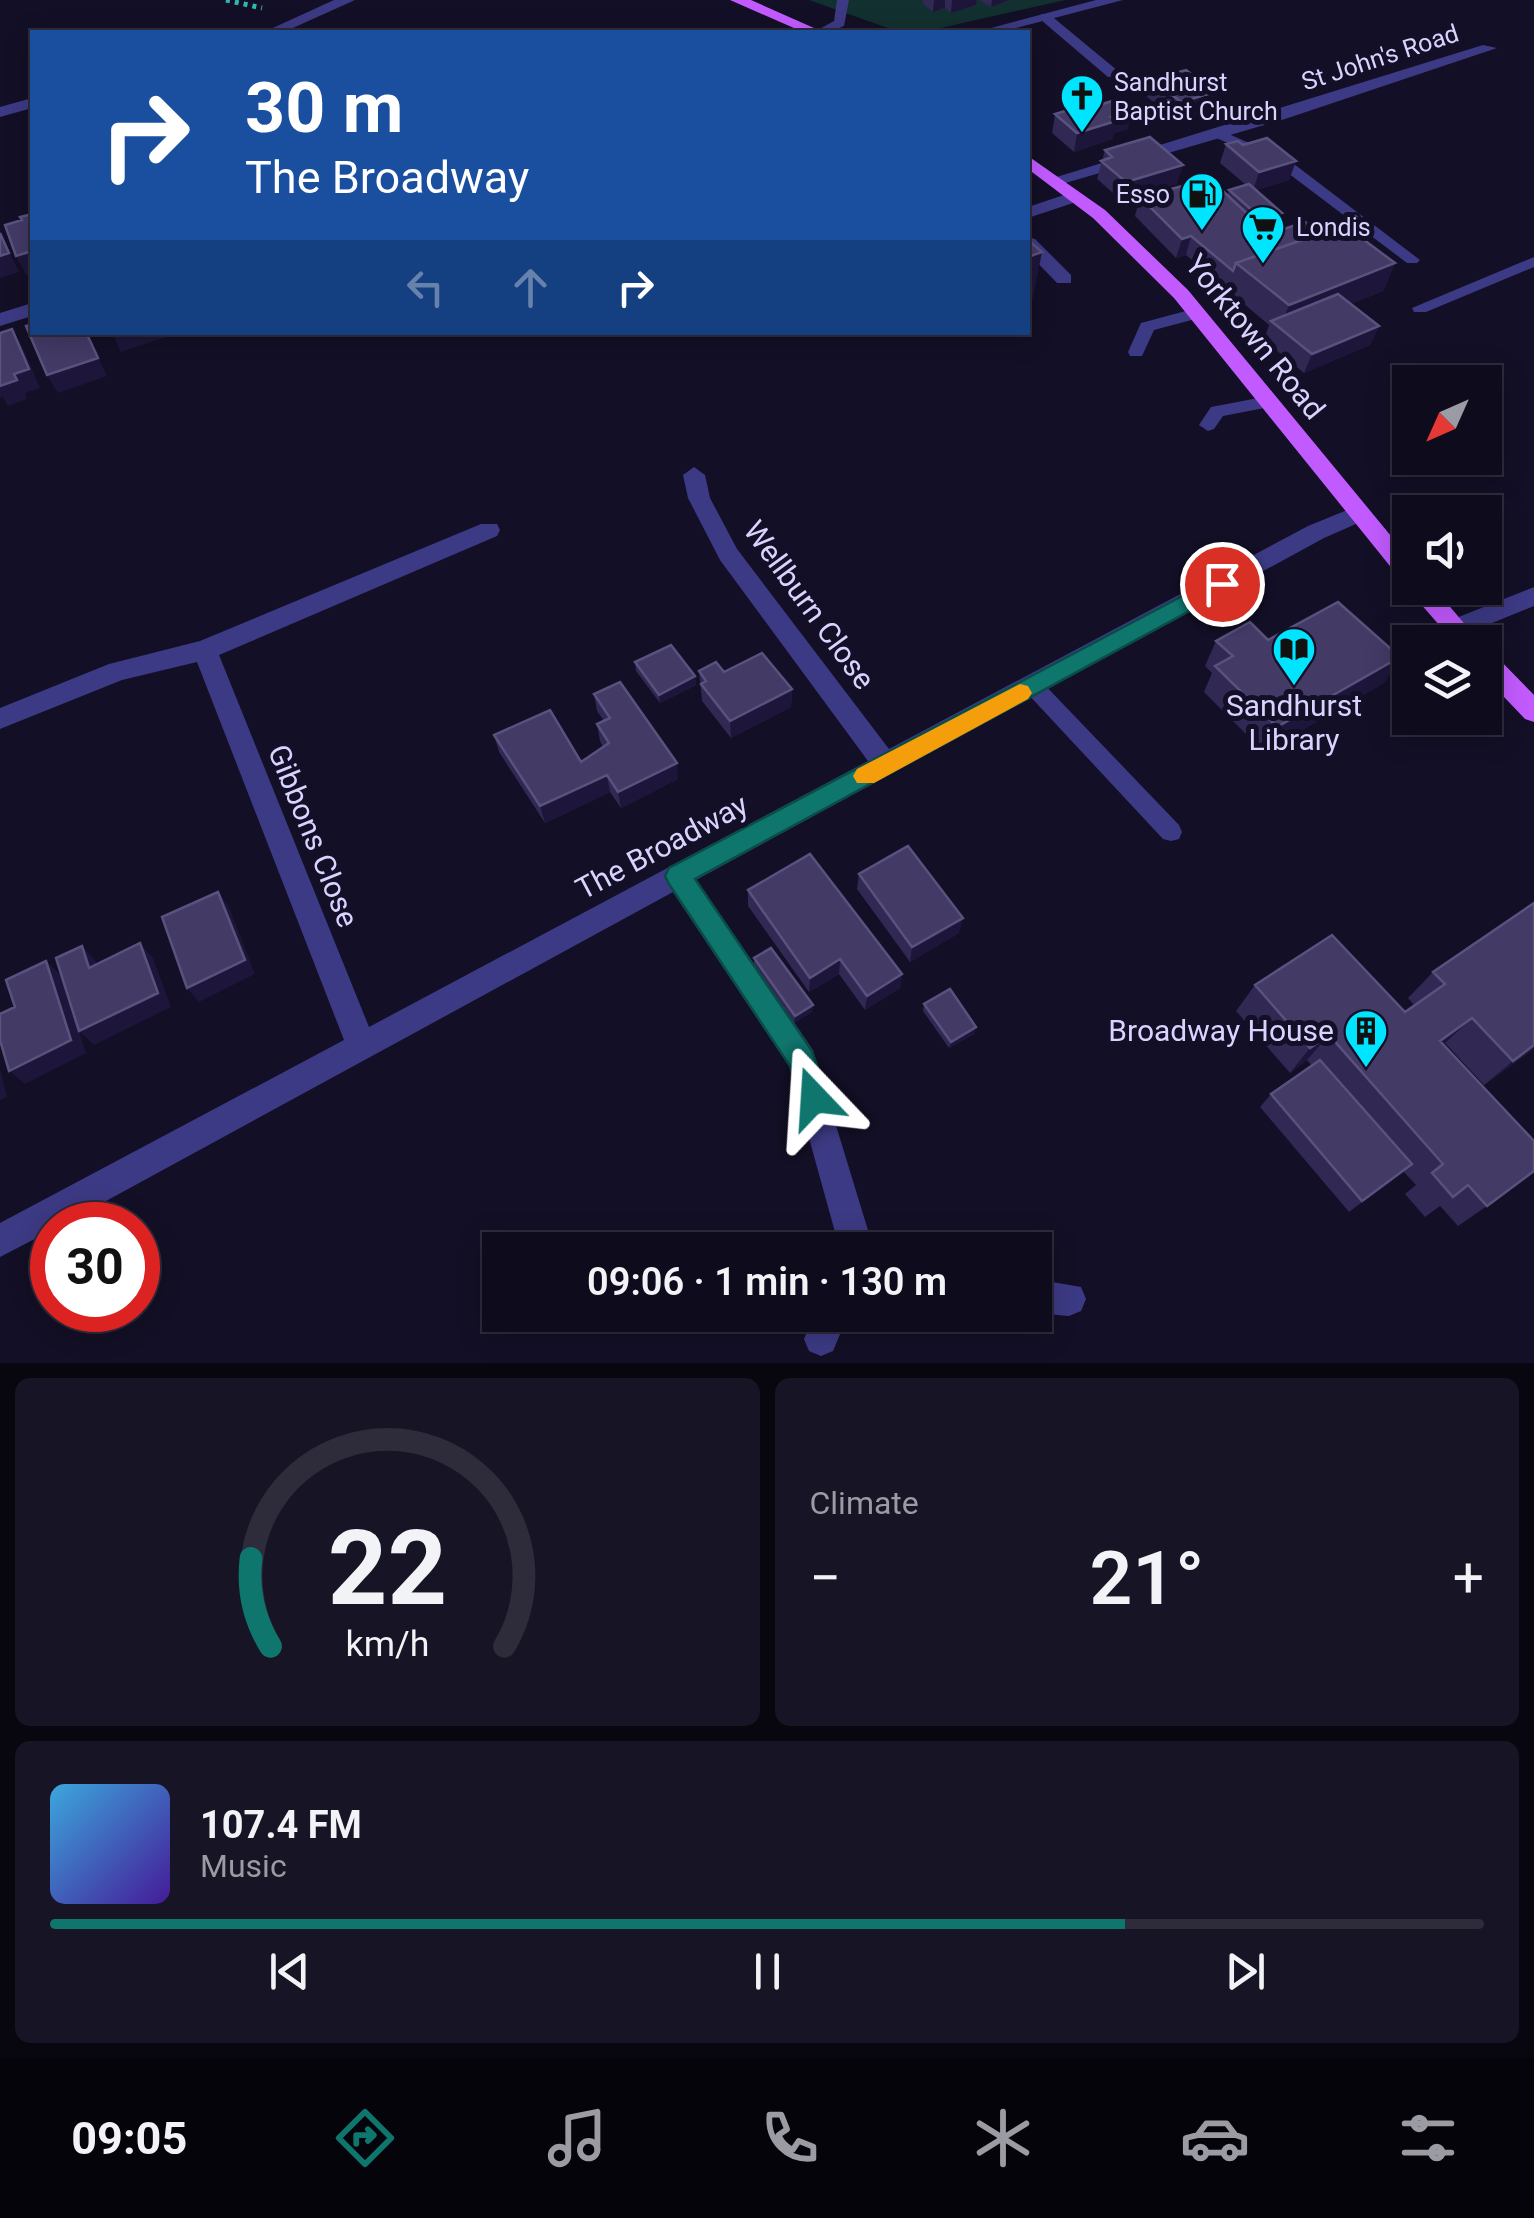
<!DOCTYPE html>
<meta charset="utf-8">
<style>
body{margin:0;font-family:Roboto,sans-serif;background:#171425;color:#f1f3f6;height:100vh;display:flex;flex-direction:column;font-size:38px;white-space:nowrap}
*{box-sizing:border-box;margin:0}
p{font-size:32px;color:#9b9ba3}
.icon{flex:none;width:55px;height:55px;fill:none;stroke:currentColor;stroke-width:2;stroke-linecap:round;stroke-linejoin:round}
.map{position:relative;height:1363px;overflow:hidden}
.side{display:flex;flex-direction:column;gap:15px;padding:15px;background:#08060f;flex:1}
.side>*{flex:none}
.top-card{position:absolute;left:30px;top:30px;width:1000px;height:305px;border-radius:0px;box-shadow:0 5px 25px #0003,0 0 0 2px #2e2b3b;background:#1a4fa0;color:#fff;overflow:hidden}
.needle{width:65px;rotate:225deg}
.buttons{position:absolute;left:1392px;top:365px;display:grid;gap:20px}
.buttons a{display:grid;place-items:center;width:110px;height:110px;border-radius:0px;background:#0e0b1c;box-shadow:0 5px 25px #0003,0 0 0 2px #2e2b3b;font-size:50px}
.speed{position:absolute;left:30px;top:1202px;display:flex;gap:20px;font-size:50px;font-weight:700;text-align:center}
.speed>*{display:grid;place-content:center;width:130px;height:130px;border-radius:50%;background:#0e0b1c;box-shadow:0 5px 25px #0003,0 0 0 2px #2e2b3b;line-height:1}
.speed .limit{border:15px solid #d22;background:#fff;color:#111}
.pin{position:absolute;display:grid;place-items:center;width:85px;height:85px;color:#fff;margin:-42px;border:5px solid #fff;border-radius:50%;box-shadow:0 2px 10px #0007}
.me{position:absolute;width:110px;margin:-55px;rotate:340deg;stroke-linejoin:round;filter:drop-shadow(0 0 8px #0008)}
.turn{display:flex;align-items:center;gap:35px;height:210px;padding:0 50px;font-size:45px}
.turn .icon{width:130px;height:130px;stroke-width:2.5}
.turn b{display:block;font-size:70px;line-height:85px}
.lanes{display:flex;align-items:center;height:95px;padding:0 50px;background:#0003;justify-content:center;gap:50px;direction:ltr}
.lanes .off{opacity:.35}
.big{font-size:75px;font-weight:600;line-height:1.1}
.side .card{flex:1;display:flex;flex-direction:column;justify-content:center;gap:15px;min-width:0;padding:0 35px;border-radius:15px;background:#171425}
.side .dial{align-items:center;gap:0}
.dial svg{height:260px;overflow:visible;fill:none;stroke:#2e2b3b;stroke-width:7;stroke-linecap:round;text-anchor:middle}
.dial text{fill:#f1f3f6;stroke:none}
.song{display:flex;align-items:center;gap:30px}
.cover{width:120px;height:120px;border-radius:15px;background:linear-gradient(135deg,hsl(200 70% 55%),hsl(260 70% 35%))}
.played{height:10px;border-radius:5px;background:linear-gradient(90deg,#0f766e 75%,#2e2b3b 75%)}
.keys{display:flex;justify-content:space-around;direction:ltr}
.heat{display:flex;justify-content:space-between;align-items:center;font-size:55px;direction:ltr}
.side .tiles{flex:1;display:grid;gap:15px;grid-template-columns:1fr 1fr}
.card:last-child{grid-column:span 2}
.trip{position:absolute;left:482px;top:1232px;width:570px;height:100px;border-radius:0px;background:#0e0b1c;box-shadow:0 5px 25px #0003,0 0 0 2px #2e2b3b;font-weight:600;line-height:100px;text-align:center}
.menu{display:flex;height:160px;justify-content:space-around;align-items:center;background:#06040b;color:#9b9ba3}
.menu .icon{width:70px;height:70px}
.menu .on{color:#0f766e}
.menu b{font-size:45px;color:#f1f3f6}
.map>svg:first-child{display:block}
.green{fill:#12302f}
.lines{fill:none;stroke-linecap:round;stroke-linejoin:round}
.path{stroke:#2fb8b0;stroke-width:5;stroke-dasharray:4 5;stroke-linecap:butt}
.service{fill:#3d3a85;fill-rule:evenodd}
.minor{fill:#3d3a85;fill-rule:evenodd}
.primary{fill:#c25bff;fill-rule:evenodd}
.wall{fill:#312854}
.shaded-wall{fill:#1d163a}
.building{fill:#433a66;stroke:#5a527e;stroke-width:2.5}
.route{fill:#0f766e;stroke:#0a4d48;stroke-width:2.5}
.slow{fill:#f59e0b}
.labels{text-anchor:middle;stroke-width:10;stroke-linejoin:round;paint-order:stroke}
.far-street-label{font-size:25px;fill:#d9d4ff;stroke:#130f26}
.far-poi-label{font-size:25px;fill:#d9d4ff;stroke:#130f26;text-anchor:start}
.street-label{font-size:30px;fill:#d9d4ff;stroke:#130f26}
.poi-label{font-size:30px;fill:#d9d4ff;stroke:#130f26}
</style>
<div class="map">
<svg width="1534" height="1363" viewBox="0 0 1534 1363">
<rect width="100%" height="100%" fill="#130f26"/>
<path class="green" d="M809,0H1065L923,32H899Z"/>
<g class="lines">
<path class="path" d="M226,0L262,8"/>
<path class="service" d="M837,0H849L844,26L829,32H814L834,21Z
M1041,14H1049L1118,71V77H1108L1041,20Z
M1215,128L1290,161L1420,260L1417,263H1407L1280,167L1210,135L1208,132Z
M1534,257V267L1426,312H1414L1412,308Z
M1197,308L1203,309V317L1154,330L1142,356H1130L1128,352L1141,323Z
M1269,396L1277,402L1275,406L1223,416L1214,429L1208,431L1199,425L1211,407Z
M1033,678L1040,680L1179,825L1182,832L1179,839L1171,841L1163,839L1026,692L1023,686L1026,680Z"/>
<path class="minor" d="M334,0H355L284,32H264Z
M1096,0H1123L1001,32H976Z
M1483,45L1497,48L1285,119L1062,184L1056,185L1047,180Z
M32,98V108L0,117V107Z
M1076,191L1085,196L1082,200L1028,218V207Z
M1028,237L1035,239L1071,275V283H1057L1028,253Z
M32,303V316L0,326V313Z
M694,467L705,475L710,498L737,549L889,749L1308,526L1357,506L1368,514L1365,520L1324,538L696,880L813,1050L874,1250H840L789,1066L673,892L62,1225H52V1230L0,1257V1223L344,1040L197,662L122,680L0,729V708L109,664L200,641L481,524H497L500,530L497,536L219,655L369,1027L868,761L720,560L688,498L683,475Z
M1534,587V606L1455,638L1446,636L1443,629L1446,622Z
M1035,1279L1081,1287L1086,1299L1081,1311L1069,1316L1035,1313Z
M814,1315H848L833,1351L821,1356L809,1351L804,1339Z"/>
<path class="primary" d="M730,0H751L823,32H803Z
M1028,156L1105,210L1188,290L1410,559V584L1402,581L1174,298L1093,218L1028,169Z
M1410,585L1434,588L1480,642H1454L1412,594Z
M1485,651L1494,654L1534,695V722L1525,719L1485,677Z"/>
</g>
<path class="wall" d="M923,0H977L976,5L951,13L945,8L933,12L923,4Z
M979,0H1009L991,7Z
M1152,79L1214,105L1211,106L1210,111L1176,120L1147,97Z
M1055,114L1128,129L1114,133L1112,139L1074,152L1052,133Z
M1226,144L1296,161L1289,180L1256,190L1282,213L1279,223L1263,227L1269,234H1320L1395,263L1383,291L1350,304L1379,326L1370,345L1304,373L1264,340L1269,325L1186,255L1176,258L1135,216L1140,197L1228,195L1229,190L1246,185L1220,163Z
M1105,150L1177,184L1121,200L1097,179Z
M1268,640L1400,657L1384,683L1264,752L1204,692L1212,673L1205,666L1216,641Z
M635,662L695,676L696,685L660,703L636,671Z
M699,671L724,672L792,689L791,707L731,738L702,701Z
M594,694L678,779L621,808L610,792L545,823L499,752L494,735L581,762L603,747L600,741L597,724L604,721L597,711Z
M859,874L959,933L910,962L857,889Z
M748,890L902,974L900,988L865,1010L839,974L809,992L748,906Z
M1534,903V1049L1484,1085L1445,1043L1443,1044L1487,1206L1458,1226L1440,1206L1425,1217L1405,1194L1416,1185L1403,1171L1349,1212L1260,1107L1271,1094L1312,1066L1307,1060L1290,1073L1236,1011L1255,985L1405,1012L1414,1005L1408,998L1433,972Z
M754,958L812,1012L794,1023L754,965Z
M924,1004L974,1034L949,1048L923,1011Z"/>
<path class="shaded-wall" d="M934,0H945V8L933,12Z
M952,0H977L976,5L951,13Z
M992,0H1009L991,7Z
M1220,87L1214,105L1211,106L1210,111L1176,120L1181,102Z
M1132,110L1128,129L1114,133L1112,139L1074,152L1077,133L1111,117Z
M1296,161L1289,180L1253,191L1259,172Z
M1183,165L1177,184L1121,200L1126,182Z
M1282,213L1279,223L1259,228L1262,219Z
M0,232L19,272L0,278Z
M1191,236L1186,255L1176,258L1182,239Z
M32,251V273L26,275L16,256Z
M1042,252L1033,298L1028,300V257Z
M1395,263L1383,291L1283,331L1280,328L1289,305Z
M1379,326L1370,345L1304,373L1312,354Z
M12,329L23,348L40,388L25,393L27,399L8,406L3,397L0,398V386L14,374Z
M86,332L107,376L58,393L47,375Z
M115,332H181L121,352L112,333Z
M1400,657L1384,683L1264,752L1277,727Z
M695,676L696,685L660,703L659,695Z
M792,689L791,707L731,738L730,721Z
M677,763L678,779L621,808L618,792Z
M607,775L610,792L545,823L540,806Z
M218,892L229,907L255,974L199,1002L187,988Z
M963,918L959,933L910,962L912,947Z
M140,943L153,958L171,1007L94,1045L79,1031Z
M82,946L95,960L103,982L89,968Z
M840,959L839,974L809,992L810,978Z
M46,961L61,975L86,1053L25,1084L9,1071Z
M902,974L900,988L865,1010L867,996Z
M813,1005L812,1012L794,1023L795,1016Z
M1472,1018L1445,1043L1414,1065L1440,1041Z
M976,1027L974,1034L949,1048L951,1042Z
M1329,1035L1307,1060L1290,1073L1310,1048Z
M1534,1045V1049L1484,1085L1513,1061Z
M0,1069L7,1097L0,1100Z"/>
<path class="building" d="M1186,70L1200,81L1209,78L1220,87L1211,89L1215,92L1181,102L1152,79Z
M1119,99L1132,110L1111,117L1116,121L1077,133L1055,114L1095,102L1099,105Z
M1150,137L1183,165L1126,182L1101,161L1112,157L1105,150Z
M1267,138L1296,161L1259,172L1226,144L1238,141L1243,145Z
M1210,179L1269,234L1305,222L1320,234L1236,263L1233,271L1191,236L1182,239L1140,197Z
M1249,184L1282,213L1262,219L1229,190Z
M32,214V251L16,256L5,225L22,220L20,217Z
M1344,225L1395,263L1289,305L1236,263Z
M0,233L9,253L0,256Z
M1028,240L1042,252L1028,257Z
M1338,294L1379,326L1312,354L1271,321Z
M32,324V332H86L98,358L47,375L26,326Z
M12,329L29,369L14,374L17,380L0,386V333Z
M1338,602L1400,657L1277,727L1215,666L1233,656L1216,641L1250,622L1268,640Z
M671,645L695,676L659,695L635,662Z
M762,653L792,689L730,721L701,684L706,681L699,671L716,662L724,672Z
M620,682L677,763L618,792L607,775L540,806L494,735L550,710L581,762L609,743L597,724L610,718L594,694Z
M908,846L963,918L912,947L859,874Z
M810,854L902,974L867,996L840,959L810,978L748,890Z
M218,892L245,960L187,988L162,917Z
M1534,903V1045L1513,1061L1472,1018L1440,1041L1534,1141V1171L1487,1206L1468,1185L1453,1197L1432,1173L1443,1164L1329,1035L1310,1048L1255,985L1332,935L1405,1012L1445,984L1433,972Z
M140,943L158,993L79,1031L56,958L82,946L89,968Z
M771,948L813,1005L795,1016L754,958Z
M46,961L71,1040L9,1071L0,1040V1014L15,1007L6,980Z
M950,989L976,1027L951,1042L924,1004Z
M1320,1060L1412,1164L1362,1201L1271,1094Z"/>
<path class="route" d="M1222,575L1233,584L1230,589L695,879L812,1051L828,1098L823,1107L814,1111L804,1107L790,1066L669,884L665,876L669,868Z"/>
<path class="slow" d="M1020,684L1028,686L1032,693L1028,699L874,783H857L853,776L857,769Z"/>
<defs>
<g id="church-pin" transform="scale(2.25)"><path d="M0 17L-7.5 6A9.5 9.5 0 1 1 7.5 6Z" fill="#00e5ff" stroke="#130f26"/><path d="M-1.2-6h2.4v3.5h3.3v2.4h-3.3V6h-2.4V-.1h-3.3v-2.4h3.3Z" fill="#111"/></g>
<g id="fuel-pin" transform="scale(2.25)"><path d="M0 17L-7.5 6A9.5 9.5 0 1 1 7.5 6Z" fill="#00e5ff" stroke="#130f26"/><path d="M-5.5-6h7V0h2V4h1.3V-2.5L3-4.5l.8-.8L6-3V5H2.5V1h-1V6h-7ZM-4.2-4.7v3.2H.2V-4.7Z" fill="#111"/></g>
<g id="supermarket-pin" transform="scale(2.25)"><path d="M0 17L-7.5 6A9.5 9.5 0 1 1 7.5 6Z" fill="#00e5ff" stroke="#130f26"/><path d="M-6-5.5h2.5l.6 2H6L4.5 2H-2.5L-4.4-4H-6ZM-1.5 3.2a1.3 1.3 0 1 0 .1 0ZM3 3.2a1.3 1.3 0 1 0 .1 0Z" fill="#111"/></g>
<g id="library-pin" transform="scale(2.25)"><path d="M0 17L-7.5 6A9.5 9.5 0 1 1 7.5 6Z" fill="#00e5ff" stroke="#130f26"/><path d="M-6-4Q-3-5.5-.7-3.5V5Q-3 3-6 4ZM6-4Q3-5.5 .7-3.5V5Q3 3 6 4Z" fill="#111"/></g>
<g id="building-pin" transform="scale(2.25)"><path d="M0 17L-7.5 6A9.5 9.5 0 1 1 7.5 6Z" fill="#00e5ff" stroke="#130f26"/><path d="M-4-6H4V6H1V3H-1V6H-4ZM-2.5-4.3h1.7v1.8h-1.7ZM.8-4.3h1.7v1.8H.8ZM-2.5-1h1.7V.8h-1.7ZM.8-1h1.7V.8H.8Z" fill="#111"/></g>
</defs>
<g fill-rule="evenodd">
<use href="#church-pin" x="1082" y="96"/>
<use href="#fuel-pin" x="1202" y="194"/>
<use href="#supermarket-pin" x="1263" y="227"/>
<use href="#library-pin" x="1294" y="649"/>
<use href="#building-pin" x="1366" y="1031"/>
</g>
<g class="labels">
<g class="far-street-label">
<text transform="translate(1380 57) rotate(-18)" y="9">St John's Road</text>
</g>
<g class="far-poi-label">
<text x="1114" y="91">Sandhurst<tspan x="1114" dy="29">Baptist Church</tspan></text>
<text x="1170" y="203" text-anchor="end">Esso</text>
<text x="1296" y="236">Londis</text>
</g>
<g class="street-label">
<text transform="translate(1255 337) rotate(51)" y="10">Yorktown Road</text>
<text transform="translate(809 605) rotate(54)" y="10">Wellburn Close</text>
<text transform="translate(313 836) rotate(68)" y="10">Gibbons Close</text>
<text transform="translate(662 847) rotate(-28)" y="10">The Broadway</text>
</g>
<g class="poi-label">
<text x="1294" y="716">Sandhurst<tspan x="1294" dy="34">Library</tspan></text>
<text x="1334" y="1041" text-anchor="end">Broadway House</text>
</g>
</g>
</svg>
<div class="buttons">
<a><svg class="needle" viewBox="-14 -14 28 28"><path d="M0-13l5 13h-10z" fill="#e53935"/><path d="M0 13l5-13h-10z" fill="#9b9ba3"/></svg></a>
<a><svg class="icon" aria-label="sound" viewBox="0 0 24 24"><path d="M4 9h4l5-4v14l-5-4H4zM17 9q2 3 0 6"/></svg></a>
<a><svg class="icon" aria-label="layers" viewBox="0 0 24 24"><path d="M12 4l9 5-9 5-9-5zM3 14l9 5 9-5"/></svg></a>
</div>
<div class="speed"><div class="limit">30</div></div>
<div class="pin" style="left:1222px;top:584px;background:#d93025"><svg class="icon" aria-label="arrive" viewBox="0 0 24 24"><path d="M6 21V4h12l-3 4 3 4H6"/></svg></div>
<svg class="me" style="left:814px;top:1098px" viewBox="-20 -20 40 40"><path d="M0-17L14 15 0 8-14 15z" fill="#0f766e" stroke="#fff" stroke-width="4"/></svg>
<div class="trip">09:06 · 1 min · 130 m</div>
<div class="top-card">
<div class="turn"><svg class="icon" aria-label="right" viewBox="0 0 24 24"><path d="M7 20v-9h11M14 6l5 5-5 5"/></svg><div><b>30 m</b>The Broadway</div></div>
<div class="lanes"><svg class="icon off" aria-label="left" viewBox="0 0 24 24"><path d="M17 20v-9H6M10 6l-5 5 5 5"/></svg><svg class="icon off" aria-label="ahead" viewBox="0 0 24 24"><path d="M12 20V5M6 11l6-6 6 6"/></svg><svg class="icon" aria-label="right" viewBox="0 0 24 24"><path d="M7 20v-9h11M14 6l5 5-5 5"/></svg></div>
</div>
</div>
<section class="side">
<div class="tiles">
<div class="card dial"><svg viewBox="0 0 100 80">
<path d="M14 69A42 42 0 1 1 86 69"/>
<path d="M14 69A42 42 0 0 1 8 42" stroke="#0f766e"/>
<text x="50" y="56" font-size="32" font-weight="700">22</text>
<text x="50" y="72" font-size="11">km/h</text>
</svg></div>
<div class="card"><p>Climate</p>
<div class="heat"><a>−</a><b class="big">21°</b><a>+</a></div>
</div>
<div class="card">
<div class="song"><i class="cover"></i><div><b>107.4 FM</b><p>Music</p></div></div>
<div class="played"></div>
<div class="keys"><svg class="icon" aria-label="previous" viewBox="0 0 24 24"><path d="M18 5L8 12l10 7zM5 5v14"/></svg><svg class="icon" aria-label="pause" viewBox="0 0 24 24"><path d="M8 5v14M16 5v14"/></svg><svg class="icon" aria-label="next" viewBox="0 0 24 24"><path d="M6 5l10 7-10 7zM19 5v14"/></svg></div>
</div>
</div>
</section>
<nav class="menu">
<b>09:05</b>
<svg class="icon on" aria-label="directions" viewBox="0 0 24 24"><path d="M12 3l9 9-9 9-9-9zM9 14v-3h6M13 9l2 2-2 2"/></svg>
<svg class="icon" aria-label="music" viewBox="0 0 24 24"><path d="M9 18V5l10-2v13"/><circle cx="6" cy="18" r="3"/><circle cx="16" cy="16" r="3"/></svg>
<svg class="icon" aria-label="phone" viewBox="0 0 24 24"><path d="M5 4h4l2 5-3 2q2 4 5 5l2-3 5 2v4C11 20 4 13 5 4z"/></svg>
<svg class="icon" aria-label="climate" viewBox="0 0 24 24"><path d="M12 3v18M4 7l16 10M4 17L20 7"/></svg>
<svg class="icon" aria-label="car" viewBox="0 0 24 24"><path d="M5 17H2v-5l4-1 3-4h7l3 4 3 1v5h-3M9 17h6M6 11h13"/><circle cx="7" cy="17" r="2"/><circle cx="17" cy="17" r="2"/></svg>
<svg class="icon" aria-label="filters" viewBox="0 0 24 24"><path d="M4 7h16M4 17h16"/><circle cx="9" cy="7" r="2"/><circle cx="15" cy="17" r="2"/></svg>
</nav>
